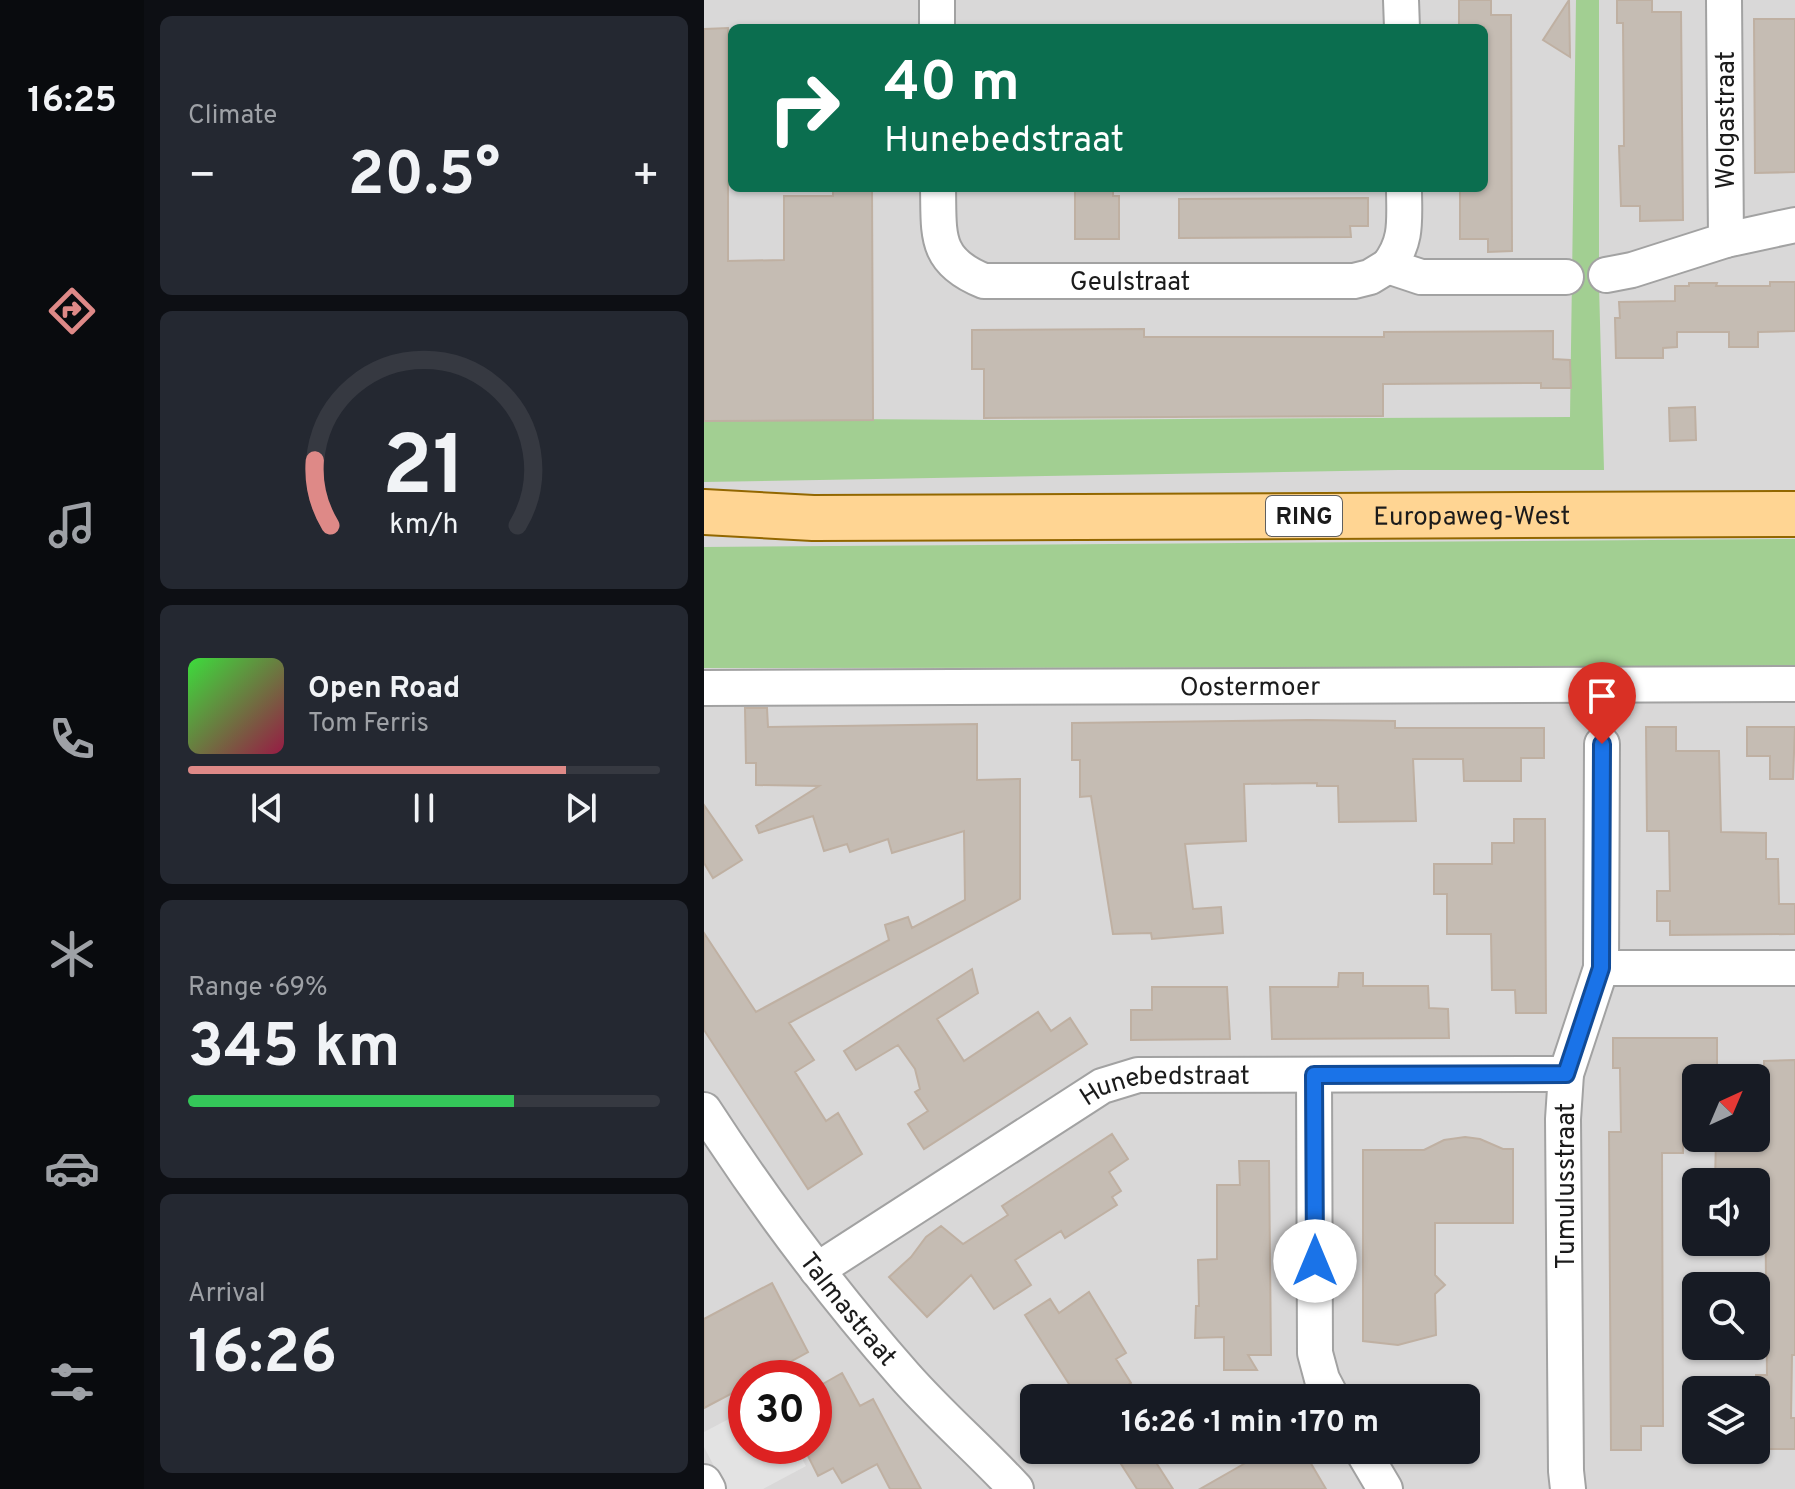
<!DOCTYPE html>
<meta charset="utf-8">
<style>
body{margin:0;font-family:Overpass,sans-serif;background:#242831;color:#f1f3f6;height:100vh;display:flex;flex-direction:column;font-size:30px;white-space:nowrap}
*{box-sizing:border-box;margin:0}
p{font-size:26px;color:#9ea1a6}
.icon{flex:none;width:44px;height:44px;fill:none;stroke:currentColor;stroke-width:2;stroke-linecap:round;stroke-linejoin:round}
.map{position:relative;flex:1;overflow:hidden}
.side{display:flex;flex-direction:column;gap:16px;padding:16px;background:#0d0f14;width:560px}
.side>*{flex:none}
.top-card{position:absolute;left:24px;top:24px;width:760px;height:168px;border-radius:12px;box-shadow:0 2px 6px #0004;background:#0b6e4f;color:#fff;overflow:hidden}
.needle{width:52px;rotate:44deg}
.buttons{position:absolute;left:978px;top:1064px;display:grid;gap:16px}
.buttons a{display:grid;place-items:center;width:88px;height:88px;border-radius:12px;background:#171b24;box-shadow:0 2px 6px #0004;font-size:40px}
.speed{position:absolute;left:24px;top:1360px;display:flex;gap:16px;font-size:40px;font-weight:700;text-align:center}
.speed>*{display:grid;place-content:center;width:104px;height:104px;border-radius:50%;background:#171b24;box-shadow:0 2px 6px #0004;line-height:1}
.speed .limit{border:12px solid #d22;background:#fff;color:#111}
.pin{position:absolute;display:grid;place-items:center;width:68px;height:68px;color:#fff;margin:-82px -34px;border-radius:50% 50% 50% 0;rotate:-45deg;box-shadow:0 0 8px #0007}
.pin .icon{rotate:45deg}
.me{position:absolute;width:88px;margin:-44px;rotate:0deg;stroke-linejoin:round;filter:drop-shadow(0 0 6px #0008)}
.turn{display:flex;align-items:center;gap:28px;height:168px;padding:0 24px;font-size:36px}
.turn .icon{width:104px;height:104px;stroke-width:2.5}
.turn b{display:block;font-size:56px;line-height:68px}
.big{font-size:60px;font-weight:700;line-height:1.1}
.side .tile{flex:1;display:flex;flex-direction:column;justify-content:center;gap:12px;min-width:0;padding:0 28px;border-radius:12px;background:#242831}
.side .dial{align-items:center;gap:0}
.dial svg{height:208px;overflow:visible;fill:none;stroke:#363941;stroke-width:7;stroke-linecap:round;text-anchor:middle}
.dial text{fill:#f1f3f6;stroke:none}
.song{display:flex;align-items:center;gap:24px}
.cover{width:96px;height:96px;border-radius:12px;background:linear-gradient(135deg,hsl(120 70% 55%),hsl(340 70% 35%))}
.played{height:8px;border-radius:4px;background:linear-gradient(90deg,#de8987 80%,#363941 80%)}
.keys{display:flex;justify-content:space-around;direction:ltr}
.heat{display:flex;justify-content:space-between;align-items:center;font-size:44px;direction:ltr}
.charge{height:12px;border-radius:6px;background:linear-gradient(90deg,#34c759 69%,#363941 0)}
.trip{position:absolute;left:316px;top:1384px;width:460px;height:80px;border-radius:12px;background:#171b24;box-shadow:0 2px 6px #0004;font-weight:700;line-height:80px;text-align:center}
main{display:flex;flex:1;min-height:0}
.menu{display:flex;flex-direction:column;width:144px;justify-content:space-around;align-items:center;background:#090b0e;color:#9ea1a6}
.menu .icon{width:56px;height:56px}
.menu .active{color:#de8987}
.menu b{font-size:36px;color:#f1f3f6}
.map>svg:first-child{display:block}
.residential{fill:#d9d8d8;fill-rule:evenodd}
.forest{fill:#a2cf92}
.parking{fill:#e3e3e3}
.building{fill:#c5bcb3;stroke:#bfb0a2;stroke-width:2}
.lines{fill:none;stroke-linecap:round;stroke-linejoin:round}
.street-casing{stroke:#a2a2a2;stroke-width:38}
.primary-casing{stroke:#926700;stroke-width:48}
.street{stroke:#fff;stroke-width:34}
.primary{stroke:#ffd593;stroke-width:44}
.route-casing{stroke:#114b97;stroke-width:20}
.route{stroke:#1a73e8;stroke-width:14}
.labels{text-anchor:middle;stroke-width:6;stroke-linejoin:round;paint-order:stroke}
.shield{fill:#fff;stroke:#5f5f5f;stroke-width:2}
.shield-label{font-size:24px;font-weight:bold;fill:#1b1b1b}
.street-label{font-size:26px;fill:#1b1b1b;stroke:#fff}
</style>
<main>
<nav class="menu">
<b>16:25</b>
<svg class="icon active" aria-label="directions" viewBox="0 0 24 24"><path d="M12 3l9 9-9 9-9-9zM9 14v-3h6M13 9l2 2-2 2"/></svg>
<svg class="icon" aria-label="music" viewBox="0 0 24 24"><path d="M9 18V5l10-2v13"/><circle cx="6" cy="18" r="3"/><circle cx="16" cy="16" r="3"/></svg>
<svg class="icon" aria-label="phone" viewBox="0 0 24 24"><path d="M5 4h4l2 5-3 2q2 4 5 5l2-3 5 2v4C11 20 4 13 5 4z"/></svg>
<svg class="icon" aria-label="climate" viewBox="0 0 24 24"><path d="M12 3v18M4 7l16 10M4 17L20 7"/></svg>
<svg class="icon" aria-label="car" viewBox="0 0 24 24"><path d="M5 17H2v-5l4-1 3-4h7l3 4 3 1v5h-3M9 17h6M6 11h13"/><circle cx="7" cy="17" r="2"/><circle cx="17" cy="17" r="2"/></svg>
<svg class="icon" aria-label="filters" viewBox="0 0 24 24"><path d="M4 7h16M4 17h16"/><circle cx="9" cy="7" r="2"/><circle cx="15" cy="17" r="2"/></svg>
</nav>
<section class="side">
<div class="tile"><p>Climate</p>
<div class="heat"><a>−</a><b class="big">20.5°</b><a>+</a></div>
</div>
<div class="tile dial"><svg viewBox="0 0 100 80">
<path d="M14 69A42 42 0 1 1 86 69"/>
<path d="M14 69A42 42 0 0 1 8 44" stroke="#de8987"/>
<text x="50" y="56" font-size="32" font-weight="700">21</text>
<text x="50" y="72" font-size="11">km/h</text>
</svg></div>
<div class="tile">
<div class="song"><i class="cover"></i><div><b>Open Road</b><p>Tom Ferris</p></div></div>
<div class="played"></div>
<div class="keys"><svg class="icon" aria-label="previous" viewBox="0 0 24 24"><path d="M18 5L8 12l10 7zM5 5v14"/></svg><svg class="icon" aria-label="pause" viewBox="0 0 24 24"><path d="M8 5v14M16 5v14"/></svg><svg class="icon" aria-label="next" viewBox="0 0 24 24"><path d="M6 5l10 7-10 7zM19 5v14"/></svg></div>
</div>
<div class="tile"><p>Range · 69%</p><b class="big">345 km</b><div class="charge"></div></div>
<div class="tile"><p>Arrival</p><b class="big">16:26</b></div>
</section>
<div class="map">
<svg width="1091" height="1489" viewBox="0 0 1091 1489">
<rect width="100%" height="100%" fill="#ede9e0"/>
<path class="residential" d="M0,0H1091V1489H0ZM28,28H780V188H28ZM992,1078H1052V1138H992ZM992,1182H1052V1242H992ZM992,1286H1052V1346H992ZM42,1378H110V1446H42ZM992,1390H1052V1450H992ZM330,1398H762V1450H330Z"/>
<path class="forest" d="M872,0H895V286L900,470H694L0,482V418L292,420L866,417Z
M1091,539V667L0,668V547Z"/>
<path class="parking" d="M42,1410V1446H91L102,1466L59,1489H22L0,1447V1432Z"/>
<path class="building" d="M755,0H787V15H807L808,251L784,252V239H756V188H780V27H755Z
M865,0L866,57L839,40Z
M913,0H948V12H977L979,220L936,221V206H917L915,146H920L919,23H913Z
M1050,19H1091V172L1051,173Z
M24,28V261L80,260V196H129V188H168L169,420L0,421V29Z
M371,188H409V196H415V239H371Z
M664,198V226H646L647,237L475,238V199Z
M1066,282H1091V331L1054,332V347H1025V332H973V347L959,348V358H912L911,318H916L915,302L971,301V286H985V283H1013L1012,286H1066Z
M440,329V337H680V332L849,331V359L866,360L867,388H837V383L679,384V416L280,418V369H268V330Z
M991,407L992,440L966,441L965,408Z
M41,708H63L64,727L273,724V780L316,779V899L85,1023L110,1060L91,1072L122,1121L134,1113L158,1154L104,1189L0,1030V933L52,1012L185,940L181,925L204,917L208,928L261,900L260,831L188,853L184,839L146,852L143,844L120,851L109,816L55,833L52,826L115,786L52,785V763H42Z
M604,720L691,721V728H840V758H817V781H760L759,759H709L712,821L635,822L634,786H613V783L540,784L542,841L481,844L489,909L517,907L519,933L448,939L447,933L409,934L387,796L376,797V760H368V723Z
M942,727H972V751H1015L1017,832L1062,833V859H1074L1075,904H1091V934L966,935V921H953V891H966L965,831H943Z
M1043,727H1091L1089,779H1066V756H1043Z
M0,805L38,860L9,878L0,863Z
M810,819H841L842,1013H812L811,990H788L787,934H743V894H730V864H788V843H810Z
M268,969L274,993L233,1019L260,1061L334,1012L347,1031L366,1018L383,1044L220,1149L204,1124L224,1111L211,1092L216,1089L211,1069L194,1045L152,1070L140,1051Z
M635,973H659V986H724L725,1008L744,1009L745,1038L568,1039L566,987H634Z
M448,987H523L526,1039L427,1040V1010H448Z
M909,1038H1013V1068H990V1091L979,1092V1153H958L959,1426H937V1450H907L905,1132H917L916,1068H909Z
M1091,1060V1355H1088L1087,1418H1091V1449H1052V1375H1063L1061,1182H1011L1012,1138H1061L1060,1061Z
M408,1134L424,1159L405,1172L417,1191L408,1197L413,1205L361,1238L357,1231L311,1260L327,1285L290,1309L267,1275L223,1317L185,1277L207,1257L222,1237L237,1226L259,1244L304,1215L298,1206Z
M761,1137L776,1139L799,1149H809V1223H731V1275L741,1285L731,1294L732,1335L694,1345L659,1341V1150H720L740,1140Z
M535,1161H565L567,1355H544L553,1370H520V1337L491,1338L492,1306H495L494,1260L513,1259V1185H536Z
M68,1283L104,1352L57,1378H42V1386L0,1408V1319Z
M385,1292L422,1353L412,1359L427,1383L403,1398H374L321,1315L346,1299L355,1313Z
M138,1373L156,1406L169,1399L217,1489H186L173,1464L138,1483L129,1468L114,1476L99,1446H110V1389Z
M408,1450H444L469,1489H433Z
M538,1450H599L622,1489H496L545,1461Z"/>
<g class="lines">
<g class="street-casing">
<g id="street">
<path d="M233,0V28"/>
<path d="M697,0L698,28"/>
<path id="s1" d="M234,188C235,235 230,261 280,281H650L666,277L684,266"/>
<path d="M700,188C700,219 704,241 684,266L717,277H862"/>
<path d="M1022,240L1091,225"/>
<path d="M902,275L928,270L1022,240L1020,0"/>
<path id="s2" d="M0,688L1091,684"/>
<path d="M897,968H1091"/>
<path d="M610,1075L611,1353L618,1379L628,1398"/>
<path id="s3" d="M0,1110C61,1204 126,1291 200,1375C235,1415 276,1450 312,1489"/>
<path id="s4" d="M113,1270L398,1086L434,1075L862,1074"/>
<path d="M658,1450L681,1489"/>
<path d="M0,1482L4,1489"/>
<path d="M864,1489L862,1471L859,1119L862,1074L897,968L898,744"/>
</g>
</g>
<g class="primary-casing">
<g id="primary">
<path id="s5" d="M0,512L109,518L1091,514"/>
</g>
</g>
<use href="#street" class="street"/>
<use href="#primary" class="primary"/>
</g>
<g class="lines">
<g class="route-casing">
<path id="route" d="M611,1261L610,1075L862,1074L897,968L898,744"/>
</g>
<use href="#route" class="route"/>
</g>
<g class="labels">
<rect class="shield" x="562" y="496" width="76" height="40" rx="6"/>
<g class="shield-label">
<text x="600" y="524">RING</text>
</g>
<g class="street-label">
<text transform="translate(1021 120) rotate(-90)" y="9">Wolgastraat</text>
<text dy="9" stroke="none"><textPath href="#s1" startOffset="260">Geulstraat</textPath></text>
<text dy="9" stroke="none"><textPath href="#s5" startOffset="768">Europaweg-West</textPath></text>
<text dy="9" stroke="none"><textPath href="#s2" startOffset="546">Oostermoer</textPath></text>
<text dy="9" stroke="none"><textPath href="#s4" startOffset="402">Hunebedstraat</textPath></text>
<text transform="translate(861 1186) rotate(-90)" y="9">Tumulusstraat</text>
<text dy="9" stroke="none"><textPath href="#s3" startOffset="246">Talmastraat</textPath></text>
</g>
</g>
</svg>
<div class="buttons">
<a><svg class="needle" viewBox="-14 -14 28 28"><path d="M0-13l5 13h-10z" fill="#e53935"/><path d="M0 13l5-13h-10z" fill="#9ea1a6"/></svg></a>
<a><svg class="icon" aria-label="sound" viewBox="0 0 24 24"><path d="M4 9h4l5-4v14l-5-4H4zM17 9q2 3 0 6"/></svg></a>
<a><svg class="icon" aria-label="search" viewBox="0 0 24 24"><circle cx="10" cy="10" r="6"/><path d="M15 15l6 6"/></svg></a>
<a><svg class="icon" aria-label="layers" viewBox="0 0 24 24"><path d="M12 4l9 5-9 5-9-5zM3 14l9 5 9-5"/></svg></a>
</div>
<div class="speed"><div class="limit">30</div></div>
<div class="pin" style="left:898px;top:744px;background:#d93025"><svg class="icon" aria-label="arrive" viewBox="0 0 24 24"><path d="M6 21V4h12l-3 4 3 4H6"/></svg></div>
<svg class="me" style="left:611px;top:1261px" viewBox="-20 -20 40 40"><circle r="19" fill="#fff"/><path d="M0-13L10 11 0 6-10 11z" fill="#1a73e8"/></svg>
<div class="trip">16:26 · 1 min · 170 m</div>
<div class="top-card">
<div class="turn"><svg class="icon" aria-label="right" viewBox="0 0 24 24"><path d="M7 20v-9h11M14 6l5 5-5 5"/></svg><div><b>40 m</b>Hunebedstraat</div></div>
</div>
</div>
</main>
